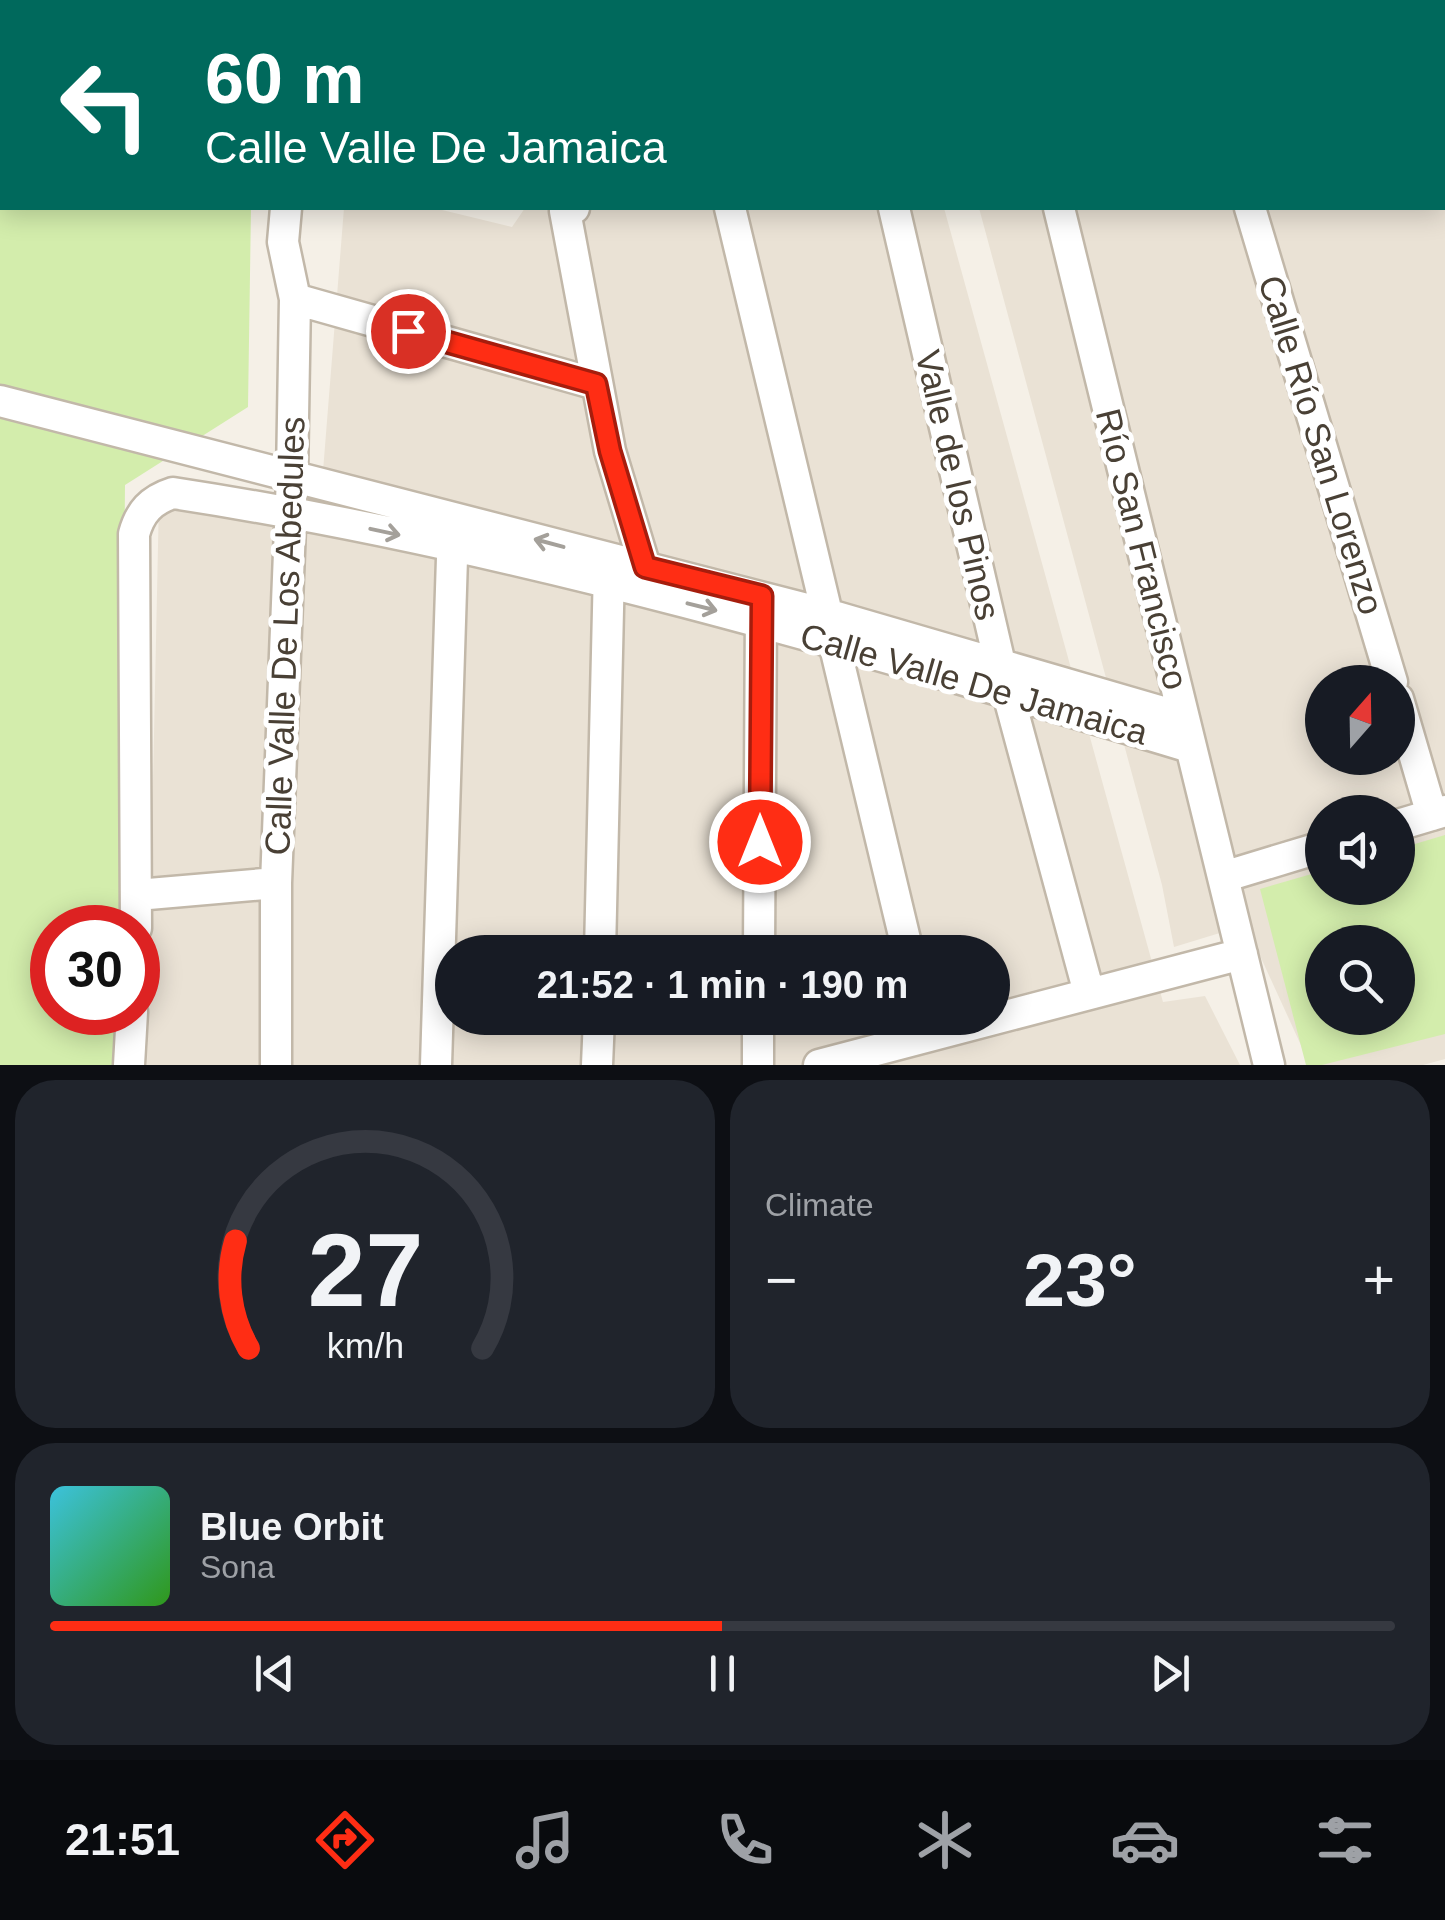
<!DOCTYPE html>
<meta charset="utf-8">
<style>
body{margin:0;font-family:Arial,sans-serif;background:#20242c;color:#f1f3f6;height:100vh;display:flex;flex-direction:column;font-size:38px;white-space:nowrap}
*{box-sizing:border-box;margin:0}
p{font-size:32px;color:#9ea1a6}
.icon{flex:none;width:55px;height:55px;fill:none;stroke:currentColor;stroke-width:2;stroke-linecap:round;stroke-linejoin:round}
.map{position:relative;height:1065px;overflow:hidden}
.details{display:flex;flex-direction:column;gap:15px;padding:15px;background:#0d0f14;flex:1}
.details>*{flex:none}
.top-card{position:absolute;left:0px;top:0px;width:1445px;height:210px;box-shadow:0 5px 25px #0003;background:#00695c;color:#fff;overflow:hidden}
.needle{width:65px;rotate:20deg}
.tools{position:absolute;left:1305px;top:665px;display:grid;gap:20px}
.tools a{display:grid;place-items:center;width:110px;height:110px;border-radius:50%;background:#171b24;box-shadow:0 5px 25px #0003;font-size:50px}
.speed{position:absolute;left:30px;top:905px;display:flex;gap:20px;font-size:50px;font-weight:700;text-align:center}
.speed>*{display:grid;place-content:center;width:130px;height:130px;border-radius:50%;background:#171b24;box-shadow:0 5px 25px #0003;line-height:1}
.speed .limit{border:15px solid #d22;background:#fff;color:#111}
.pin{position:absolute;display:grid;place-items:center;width:85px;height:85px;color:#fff;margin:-42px;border:5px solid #fff;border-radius:50%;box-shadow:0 2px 10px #0007}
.me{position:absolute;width:110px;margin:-55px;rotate:0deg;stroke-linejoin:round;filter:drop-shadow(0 0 8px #0008)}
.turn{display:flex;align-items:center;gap:35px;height:210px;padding:0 40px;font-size:45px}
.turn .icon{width:130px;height:130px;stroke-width:2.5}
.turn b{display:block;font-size:70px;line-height:85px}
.big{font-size:75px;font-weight:800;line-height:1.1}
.details .tile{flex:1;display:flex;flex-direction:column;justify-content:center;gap:15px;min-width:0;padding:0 35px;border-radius:40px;background:#20242c}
.details .dial{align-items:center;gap:0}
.dial svg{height:260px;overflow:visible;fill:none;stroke:#363941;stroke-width:7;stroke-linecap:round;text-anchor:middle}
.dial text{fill:#f1f3f6;stroke:none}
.song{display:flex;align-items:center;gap:30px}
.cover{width:120px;height:120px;border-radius:15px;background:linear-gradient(135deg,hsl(190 70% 55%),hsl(110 70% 35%))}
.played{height:10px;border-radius:5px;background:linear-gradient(90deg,#ff2d14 50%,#363941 50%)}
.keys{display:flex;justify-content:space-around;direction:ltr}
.heat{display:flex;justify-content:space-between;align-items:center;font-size:55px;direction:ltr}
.details .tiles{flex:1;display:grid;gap:15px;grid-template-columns:1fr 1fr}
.tile:last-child{grid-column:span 2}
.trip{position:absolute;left:435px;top:935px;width:575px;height:100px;border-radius:50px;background:#171b24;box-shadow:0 5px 25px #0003;font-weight:800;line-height:100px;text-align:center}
.tab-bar{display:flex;height:160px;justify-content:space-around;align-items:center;background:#090b0e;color:#9ea1a6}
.tab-bar .icon{width:70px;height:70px}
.tab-bar .on{color:#ff2d14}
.tab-bar b{font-size:45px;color:#f1f3f6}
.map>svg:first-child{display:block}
.residential{fill:#eae2d5;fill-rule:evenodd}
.green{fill:#d3edac;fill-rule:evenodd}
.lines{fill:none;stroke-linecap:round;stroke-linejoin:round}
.street-casing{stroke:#c2b8a9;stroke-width:35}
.street{stroke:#fff;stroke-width:30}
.oneway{stroke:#a4a09a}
.route-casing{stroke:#a61d0d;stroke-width:25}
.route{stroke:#ff2d14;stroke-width:18}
.labels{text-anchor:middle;stroke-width:10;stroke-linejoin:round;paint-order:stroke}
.street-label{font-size:35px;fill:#494035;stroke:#fff}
</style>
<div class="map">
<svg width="1445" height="1065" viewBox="0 0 1445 1065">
<rect width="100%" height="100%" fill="#f5f0e7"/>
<path class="residential" d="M629,0H887L888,2H629Z
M923,0H1445V1059L1423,1065H1310L1246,925L1174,947L1162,885L979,208H1442V2ZM1322,682H1398V758H1322ZM1322,812H1398V888H1322ZM1322,942H1398V1018H1322Z
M344,208H434L512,227L525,208H944L1163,1002L1205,996L1240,1065H147L159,499L318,534ZM452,952H992V1018H452Z"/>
<path class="green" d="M0,0H551L2,2V208H251L248,407L125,485L121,927L52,928V1012L120,1013V1065H0Z
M1445,835V1034L1322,1065H1306L1260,889L1322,871V888H1398V849ZM1322,942H1398V1018H1322Z"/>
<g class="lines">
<g class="street-casing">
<path id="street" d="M683,0L684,2
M849,0V2
M1012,0V2
M1188,0L1189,2
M1406,0L1407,2
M1216,2L1223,0
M1442,129L1445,138
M574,208L565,211L610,451L645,567
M730,208L908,952
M894,208L1000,664L1089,993
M1059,208L1269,1065
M1250,208L1392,682
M295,299L596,384
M0,401L826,614L1183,718
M1398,699L1432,815
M1398,825L1445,811
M1223,877L1322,847
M137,895L276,883
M136,928L134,534C140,512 151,500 173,493C519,546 856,647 1190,747
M600,952L609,567
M759,952L761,606
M129,1065L132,1012
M276,1065V883L292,476L295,299L283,242L286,208
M436,1065L453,526
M597,1065L599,1018
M758,1065V1018
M819,1065L1242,954"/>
</g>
<use href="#street" class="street"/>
</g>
<defs><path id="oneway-shaft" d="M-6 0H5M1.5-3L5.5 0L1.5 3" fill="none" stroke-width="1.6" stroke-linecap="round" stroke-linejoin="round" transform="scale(2.5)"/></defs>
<g class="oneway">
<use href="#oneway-shaft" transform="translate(385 532) rotate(12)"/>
<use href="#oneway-shaft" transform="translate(549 543) rotate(-165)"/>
<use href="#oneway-shaft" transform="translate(702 607) rotate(14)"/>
</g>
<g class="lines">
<g class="route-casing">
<path id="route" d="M408,331L596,384L610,451L645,567L762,596L760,842"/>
</g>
<use href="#route" class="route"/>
</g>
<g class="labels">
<g class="street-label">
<text transform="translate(1321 445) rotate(73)" y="12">Calle Río San Lorenzo</text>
<text transform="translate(958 485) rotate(77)" y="12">Valle de los Pinos</text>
<text transform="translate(1142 549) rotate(76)" y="12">Río San Francisco</text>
<text transform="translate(285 636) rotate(-88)" y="12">Calle Valle De Los Abedules</text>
<text transform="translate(974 684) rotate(16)" y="12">Calle Valle De Jamaica</text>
</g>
</g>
</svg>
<div class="tools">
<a><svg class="needle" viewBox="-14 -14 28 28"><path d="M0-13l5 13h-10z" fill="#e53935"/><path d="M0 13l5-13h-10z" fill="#9ea1a6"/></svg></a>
<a><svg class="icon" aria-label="sound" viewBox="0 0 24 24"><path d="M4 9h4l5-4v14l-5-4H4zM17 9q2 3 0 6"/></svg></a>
<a><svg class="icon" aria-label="search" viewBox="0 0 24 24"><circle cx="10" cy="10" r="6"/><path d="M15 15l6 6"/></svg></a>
</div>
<div class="speed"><div class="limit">30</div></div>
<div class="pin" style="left:408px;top:331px;background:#d93025"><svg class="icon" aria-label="arrive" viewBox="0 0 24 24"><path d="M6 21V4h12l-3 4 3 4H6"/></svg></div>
<svg class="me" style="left:760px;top:842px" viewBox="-20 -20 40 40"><circle r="17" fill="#ff2d14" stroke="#fff" stroke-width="3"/><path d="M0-11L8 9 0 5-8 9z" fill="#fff"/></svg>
<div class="trip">21:52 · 1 min · 190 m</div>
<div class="top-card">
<div class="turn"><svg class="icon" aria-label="left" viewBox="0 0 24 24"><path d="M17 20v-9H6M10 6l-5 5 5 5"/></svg><div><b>60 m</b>Calle Valle De Jamaica</div></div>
</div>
</div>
<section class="details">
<div class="tiles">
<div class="tile dial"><svg viewBox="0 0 100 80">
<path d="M14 69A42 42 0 1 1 86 69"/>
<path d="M14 69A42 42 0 0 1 10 36" stroke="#ff2d14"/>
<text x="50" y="56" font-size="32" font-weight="700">27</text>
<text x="50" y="72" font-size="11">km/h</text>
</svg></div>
<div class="tile"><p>Climate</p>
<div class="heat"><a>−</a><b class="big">23°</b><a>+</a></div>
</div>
<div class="tile">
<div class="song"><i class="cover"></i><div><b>Blue Orbit</b><p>Sona</p></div></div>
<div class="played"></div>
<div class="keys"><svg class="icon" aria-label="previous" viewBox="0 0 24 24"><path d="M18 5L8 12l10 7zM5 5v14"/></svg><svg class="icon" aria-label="pause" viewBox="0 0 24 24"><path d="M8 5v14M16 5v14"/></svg><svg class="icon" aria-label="next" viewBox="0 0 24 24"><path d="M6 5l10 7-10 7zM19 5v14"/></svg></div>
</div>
</div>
</section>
<nav class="tab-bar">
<b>21:51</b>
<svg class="icon on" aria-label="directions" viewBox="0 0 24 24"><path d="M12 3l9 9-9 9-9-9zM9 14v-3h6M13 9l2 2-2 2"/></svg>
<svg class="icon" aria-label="music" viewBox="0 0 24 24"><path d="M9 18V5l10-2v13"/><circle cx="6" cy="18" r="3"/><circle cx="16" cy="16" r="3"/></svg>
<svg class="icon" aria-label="phone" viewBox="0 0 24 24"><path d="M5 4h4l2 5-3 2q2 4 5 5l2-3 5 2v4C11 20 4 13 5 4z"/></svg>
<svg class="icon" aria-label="climate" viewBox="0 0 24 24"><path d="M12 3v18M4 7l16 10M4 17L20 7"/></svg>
<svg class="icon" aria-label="car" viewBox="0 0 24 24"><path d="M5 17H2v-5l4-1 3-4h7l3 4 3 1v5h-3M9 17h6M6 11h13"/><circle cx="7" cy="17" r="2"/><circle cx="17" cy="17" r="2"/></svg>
<svg class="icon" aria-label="filters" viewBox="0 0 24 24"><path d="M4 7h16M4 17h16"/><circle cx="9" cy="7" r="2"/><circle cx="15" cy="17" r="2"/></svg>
</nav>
